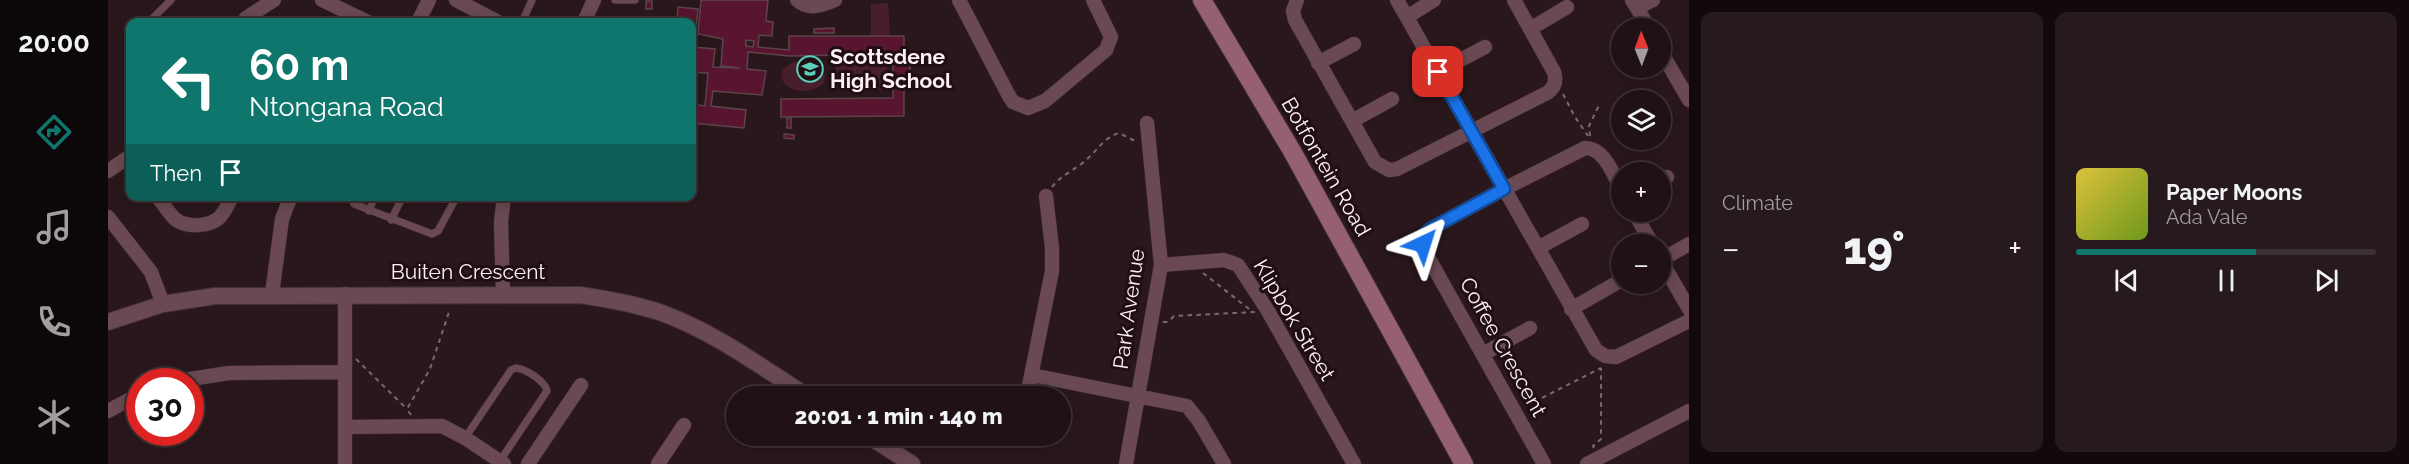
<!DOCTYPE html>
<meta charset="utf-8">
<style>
body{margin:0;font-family:Raleway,sans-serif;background:#271a1e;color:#f1f3f6;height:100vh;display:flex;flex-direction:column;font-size:22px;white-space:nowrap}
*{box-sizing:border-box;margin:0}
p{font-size:20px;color:#a19da0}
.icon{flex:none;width:33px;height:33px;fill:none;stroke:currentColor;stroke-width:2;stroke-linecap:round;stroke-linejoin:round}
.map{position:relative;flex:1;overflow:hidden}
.drawer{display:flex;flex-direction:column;gap:12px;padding:12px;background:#11090c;width:720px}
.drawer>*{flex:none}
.banner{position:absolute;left:18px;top:18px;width:570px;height:183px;border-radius:12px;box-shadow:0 3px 15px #0003,0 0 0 2px #3c3134;background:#0f766e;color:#fff;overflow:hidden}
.needle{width:39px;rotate:359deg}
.controls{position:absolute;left:1503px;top:18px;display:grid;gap:12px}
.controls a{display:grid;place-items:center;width:60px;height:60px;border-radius:50%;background:#1f1115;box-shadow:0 3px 15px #0003,0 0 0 2px #3c3134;font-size:30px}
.speed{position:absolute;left:18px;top:368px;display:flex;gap:12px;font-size:30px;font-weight:700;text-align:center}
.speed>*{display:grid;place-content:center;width:78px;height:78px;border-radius:50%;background:#1f1115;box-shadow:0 3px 15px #0003,0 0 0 2px #3c3134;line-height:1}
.speed .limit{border:9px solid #d22;background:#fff;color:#111}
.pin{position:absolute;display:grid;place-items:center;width:51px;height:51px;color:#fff;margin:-26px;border-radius:12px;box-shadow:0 3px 9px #0006}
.me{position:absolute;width:66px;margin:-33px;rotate:41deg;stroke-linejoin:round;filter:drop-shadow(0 0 4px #0008)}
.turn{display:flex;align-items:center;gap:21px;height:126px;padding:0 24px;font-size:27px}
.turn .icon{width:78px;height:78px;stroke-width:2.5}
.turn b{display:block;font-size:42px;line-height:51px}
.then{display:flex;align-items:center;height:57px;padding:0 24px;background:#0003;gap:12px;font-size:22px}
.big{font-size:45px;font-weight:800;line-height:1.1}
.drawer .tile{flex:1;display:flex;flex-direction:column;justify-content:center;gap:9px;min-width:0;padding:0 21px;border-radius:12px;background:#271a1e}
.song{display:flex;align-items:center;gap:18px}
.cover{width:72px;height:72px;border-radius:9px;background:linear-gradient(135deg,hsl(50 70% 55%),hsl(80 70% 35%))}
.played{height:6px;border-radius:3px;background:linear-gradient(90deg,#0f766e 60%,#3c3134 60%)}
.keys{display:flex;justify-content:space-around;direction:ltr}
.heat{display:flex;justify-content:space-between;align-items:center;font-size:33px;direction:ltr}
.drawer .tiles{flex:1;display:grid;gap:12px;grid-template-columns:repeat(2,1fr)}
.trip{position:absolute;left:618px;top:386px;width:345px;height:60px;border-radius:30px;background:#1f1115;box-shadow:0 3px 15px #0003,0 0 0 2px #3c3134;font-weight:800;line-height:60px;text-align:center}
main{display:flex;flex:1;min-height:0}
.dock{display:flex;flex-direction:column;width:108px;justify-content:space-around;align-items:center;background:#0c0708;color:#a19da0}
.dock .icon{width:42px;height:42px}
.dock .current{color:#0f766e}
.dock b{font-size:27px;color:#f1f3f6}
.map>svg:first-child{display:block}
.green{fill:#481e2c}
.building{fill:#591430;stroke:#5b454b;stroke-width:1.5;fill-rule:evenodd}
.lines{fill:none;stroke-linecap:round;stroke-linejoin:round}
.service-casing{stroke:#433136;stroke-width:8}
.minor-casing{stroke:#433136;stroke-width:15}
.tertiary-casing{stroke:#433136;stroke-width:18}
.secondary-casing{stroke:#433136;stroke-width:20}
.path{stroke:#79696e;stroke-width:2;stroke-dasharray:4.5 4.5;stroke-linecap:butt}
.service{stroke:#6a4952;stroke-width:7}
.minor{stroke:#6a4952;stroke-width:14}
.tertiary{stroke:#6a4952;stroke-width:16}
.secondary{stroke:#956171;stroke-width:18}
.route-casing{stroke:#114b97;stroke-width:15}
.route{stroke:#1a73e8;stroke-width:10}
.labels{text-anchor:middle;stroke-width:6;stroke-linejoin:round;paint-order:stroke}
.poi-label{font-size:21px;font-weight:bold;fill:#fef0f4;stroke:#1f0e13;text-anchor:start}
.street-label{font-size:21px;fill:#fef0f4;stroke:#1f0e13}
</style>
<main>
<nav class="dock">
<b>20:00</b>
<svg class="icon current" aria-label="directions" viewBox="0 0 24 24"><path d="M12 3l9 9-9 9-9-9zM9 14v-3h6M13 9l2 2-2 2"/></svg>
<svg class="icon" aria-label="music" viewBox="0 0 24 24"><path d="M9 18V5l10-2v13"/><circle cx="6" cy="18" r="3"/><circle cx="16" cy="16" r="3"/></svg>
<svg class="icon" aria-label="phone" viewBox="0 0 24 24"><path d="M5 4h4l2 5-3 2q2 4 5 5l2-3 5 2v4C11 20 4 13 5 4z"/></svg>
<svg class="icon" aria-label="climate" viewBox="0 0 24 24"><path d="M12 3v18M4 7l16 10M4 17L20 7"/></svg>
</nav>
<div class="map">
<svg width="1581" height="464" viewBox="0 0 1581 464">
<rect width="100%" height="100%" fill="#29171c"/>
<path class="green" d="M780,3L782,36H763V4Z
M689,61C701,61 713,63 717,75L716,83C689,106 652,73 689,61Z
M727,63H779V90H727Z"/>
<path class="building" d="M593,0H660L658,21L665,22L664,36L651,35L650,47L681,50V36H796V61L797,64H802V88H797L796,91V116L673,117V99L785,98V54L681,56L640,52L639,69L658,71L654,95L605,91L603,106L638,110L636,128L584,123V104L597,106L600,73L584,72V22H569L570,7L590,9L586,47L607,49L605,67L632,68L613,66L615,39L590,34ZM638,40L646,41L645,47L638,46Z
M538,1H544V9H538Z
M726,28V33H706V29Z
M679,118H683V128H679Z
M676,134L686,135V139L676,138Z"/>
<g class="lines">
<g class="service-casing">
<path id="service" d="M507,0H527
M41,22L63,0
M414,22L424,0
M244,196L246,204L324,234L330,231L349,196
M261,211L267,196
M283,220L295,196
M357,438L403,370L408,368C418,369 437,381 439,391L392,461"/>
</g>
<g class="minor-casing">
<path id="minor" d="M214,0L260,22
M348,0L390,22
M689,0C702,11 713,5 727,0
M851,0L901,96L905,102L920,108L937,101L998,50L1003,37L985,0
M1189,0L1185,11L1187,20L1267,162L1281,170L1289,169L1439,93C1446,88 1449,81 1446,72L1406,0
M1289,0L1488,350L1497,356L1508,357L1581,321
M1524,0L1541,28
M1529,8L1545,0
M1299,17L1326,0
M136,22L138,18L166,0
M310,22L321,0
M476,22L486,0
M1422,29L1459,7
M1552,50L1581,100
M1210,63L1246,44
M1330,72L1377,47
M1244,121L1284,99
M0,171L22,156
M1552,181L1559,177
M49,196C55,204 61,213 67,219C78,228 102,227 112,217C117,211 121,203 124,196
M1526,212L1544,244
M0,217L43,272L55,304
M1430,248L1474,224
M1552,259L1581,309
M1553,260L1581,244
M1053,265L1116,260L1130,265L1160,311L1246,464
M164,294L174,219L183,196
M237,294V464
M395,294L393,222L396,196
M1463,309L1512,281
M1375,354L1422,328
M924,375L1079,406L1091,421L1116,464
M69,381L121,373L237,372
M919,396L944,271V248L938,196
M0,411L32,394
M237,427L334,426L357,438L396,464
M420,464L473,385
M550,464L576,425
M1018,464L1053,265L1039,123
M1436,464L1315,248V239L1322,229L1396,189L1477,148C1497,148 1505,175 1514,190
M1479,464L1581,411"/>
</g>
<g class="tertiary-casing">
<path id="tertiary" d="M0,322L55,304L107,296L472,295C499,299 528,304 554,313C606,332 652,366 699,396
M759,435L804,464"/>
</g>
<g class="secondary-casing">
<path id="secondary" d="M1094,0L1184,151L1356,464"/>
</g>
<path class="path" d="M1455,94L1467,117L1480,136
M1482,136L1481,126L1492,103
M944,187C953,175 967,170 978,160C990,150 995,138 1011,133L1029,142
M1095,273L1145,312
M1055,322H1060L1066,316L1147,312
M248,359L299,409
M1418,406L1493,368
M303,415L299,409L322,369L342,309
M1486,448L1485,446L1493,439V368"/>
<use href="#service" class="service"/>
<use href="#minor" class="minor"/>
<use href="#tertiary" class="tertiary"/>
<use href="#secondary" class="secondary"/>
</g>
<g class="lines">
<g class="route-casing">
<path id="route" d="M1315,244L1316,235L1322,229L1396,189L1330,72"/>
</g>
<use href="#route" class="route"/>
</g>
<defs>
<g id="school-ring" transform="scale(1.35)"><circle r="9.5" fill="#1f0e13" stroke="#5cceba" stroke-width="1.5"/><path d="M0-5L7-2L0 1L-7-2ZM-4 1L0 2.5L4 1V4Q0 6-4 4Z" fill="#5cceba"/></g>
</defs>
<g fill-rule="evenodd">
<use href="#school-ring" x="702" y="69"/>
</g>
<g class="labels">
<g class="poi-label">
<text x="722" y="64">Scottsdene<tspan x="722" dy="24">High School</tspan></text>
</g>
<g class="street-label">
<text transform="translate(1218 167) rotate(60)" y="7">Botfontein Road</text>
<text x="360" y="279">Buiten Crescent</text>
<text transform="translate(1021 309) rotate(-82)" y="7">Park Avenue</text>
<text transform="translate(1186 320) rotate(59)" y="7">Klipbok Street</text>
<text transform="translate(1395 347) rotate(61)" y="7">Coffee Crescent</text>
</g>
</g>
</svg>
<div class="controls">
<a><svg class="needle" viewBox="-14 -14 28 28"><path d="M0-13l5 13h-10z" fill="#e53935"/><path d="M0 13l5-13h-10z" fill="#a19da0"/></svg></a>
<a><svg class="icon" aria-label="layers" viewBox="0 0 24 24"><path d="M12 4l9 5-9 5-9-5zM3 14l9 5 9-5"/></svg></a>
<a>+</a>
<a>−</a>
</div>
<div class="speed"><div class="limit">30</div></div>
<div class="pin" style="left:1330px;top:72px;background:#d93025"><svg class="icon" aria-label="arrive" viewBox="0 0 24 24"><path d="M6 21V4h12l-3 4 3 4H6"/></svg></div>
<svg class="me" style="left:1315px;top:244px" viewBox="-20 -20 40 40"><path d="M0-17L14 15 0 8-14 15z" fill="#1a73e8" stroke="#fff" stroke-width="4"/></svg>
<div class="trip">20:01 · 1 min · 140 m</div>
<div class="banner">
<div class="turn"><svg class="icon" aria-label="left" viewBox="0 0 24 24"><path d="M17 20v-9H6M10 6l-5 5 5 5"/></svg><div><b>60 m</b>Ntongana Road</div></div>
<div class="then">Then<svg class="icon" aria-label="arrive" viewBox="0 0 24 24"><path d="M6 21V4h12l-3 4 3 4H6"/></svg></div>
</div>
</div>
<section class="drawer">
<div class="tiles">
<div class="tile"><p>Climate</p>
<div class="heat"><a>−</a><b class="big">19°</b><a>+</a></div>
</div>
<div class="tile">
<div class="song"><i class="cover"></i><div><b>Paper Moons</b><p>Ada Vale</p></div></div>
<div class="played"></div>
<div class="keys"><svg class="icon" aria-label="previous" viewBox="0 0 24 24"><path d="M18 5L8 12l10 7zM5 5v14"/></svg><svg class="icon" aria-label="pause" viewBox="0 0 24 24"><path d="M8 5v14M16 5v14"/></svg><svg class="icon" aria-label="next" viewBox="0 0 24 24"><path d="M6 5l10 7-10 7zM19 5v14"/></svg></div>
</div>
</div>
</section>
</main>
